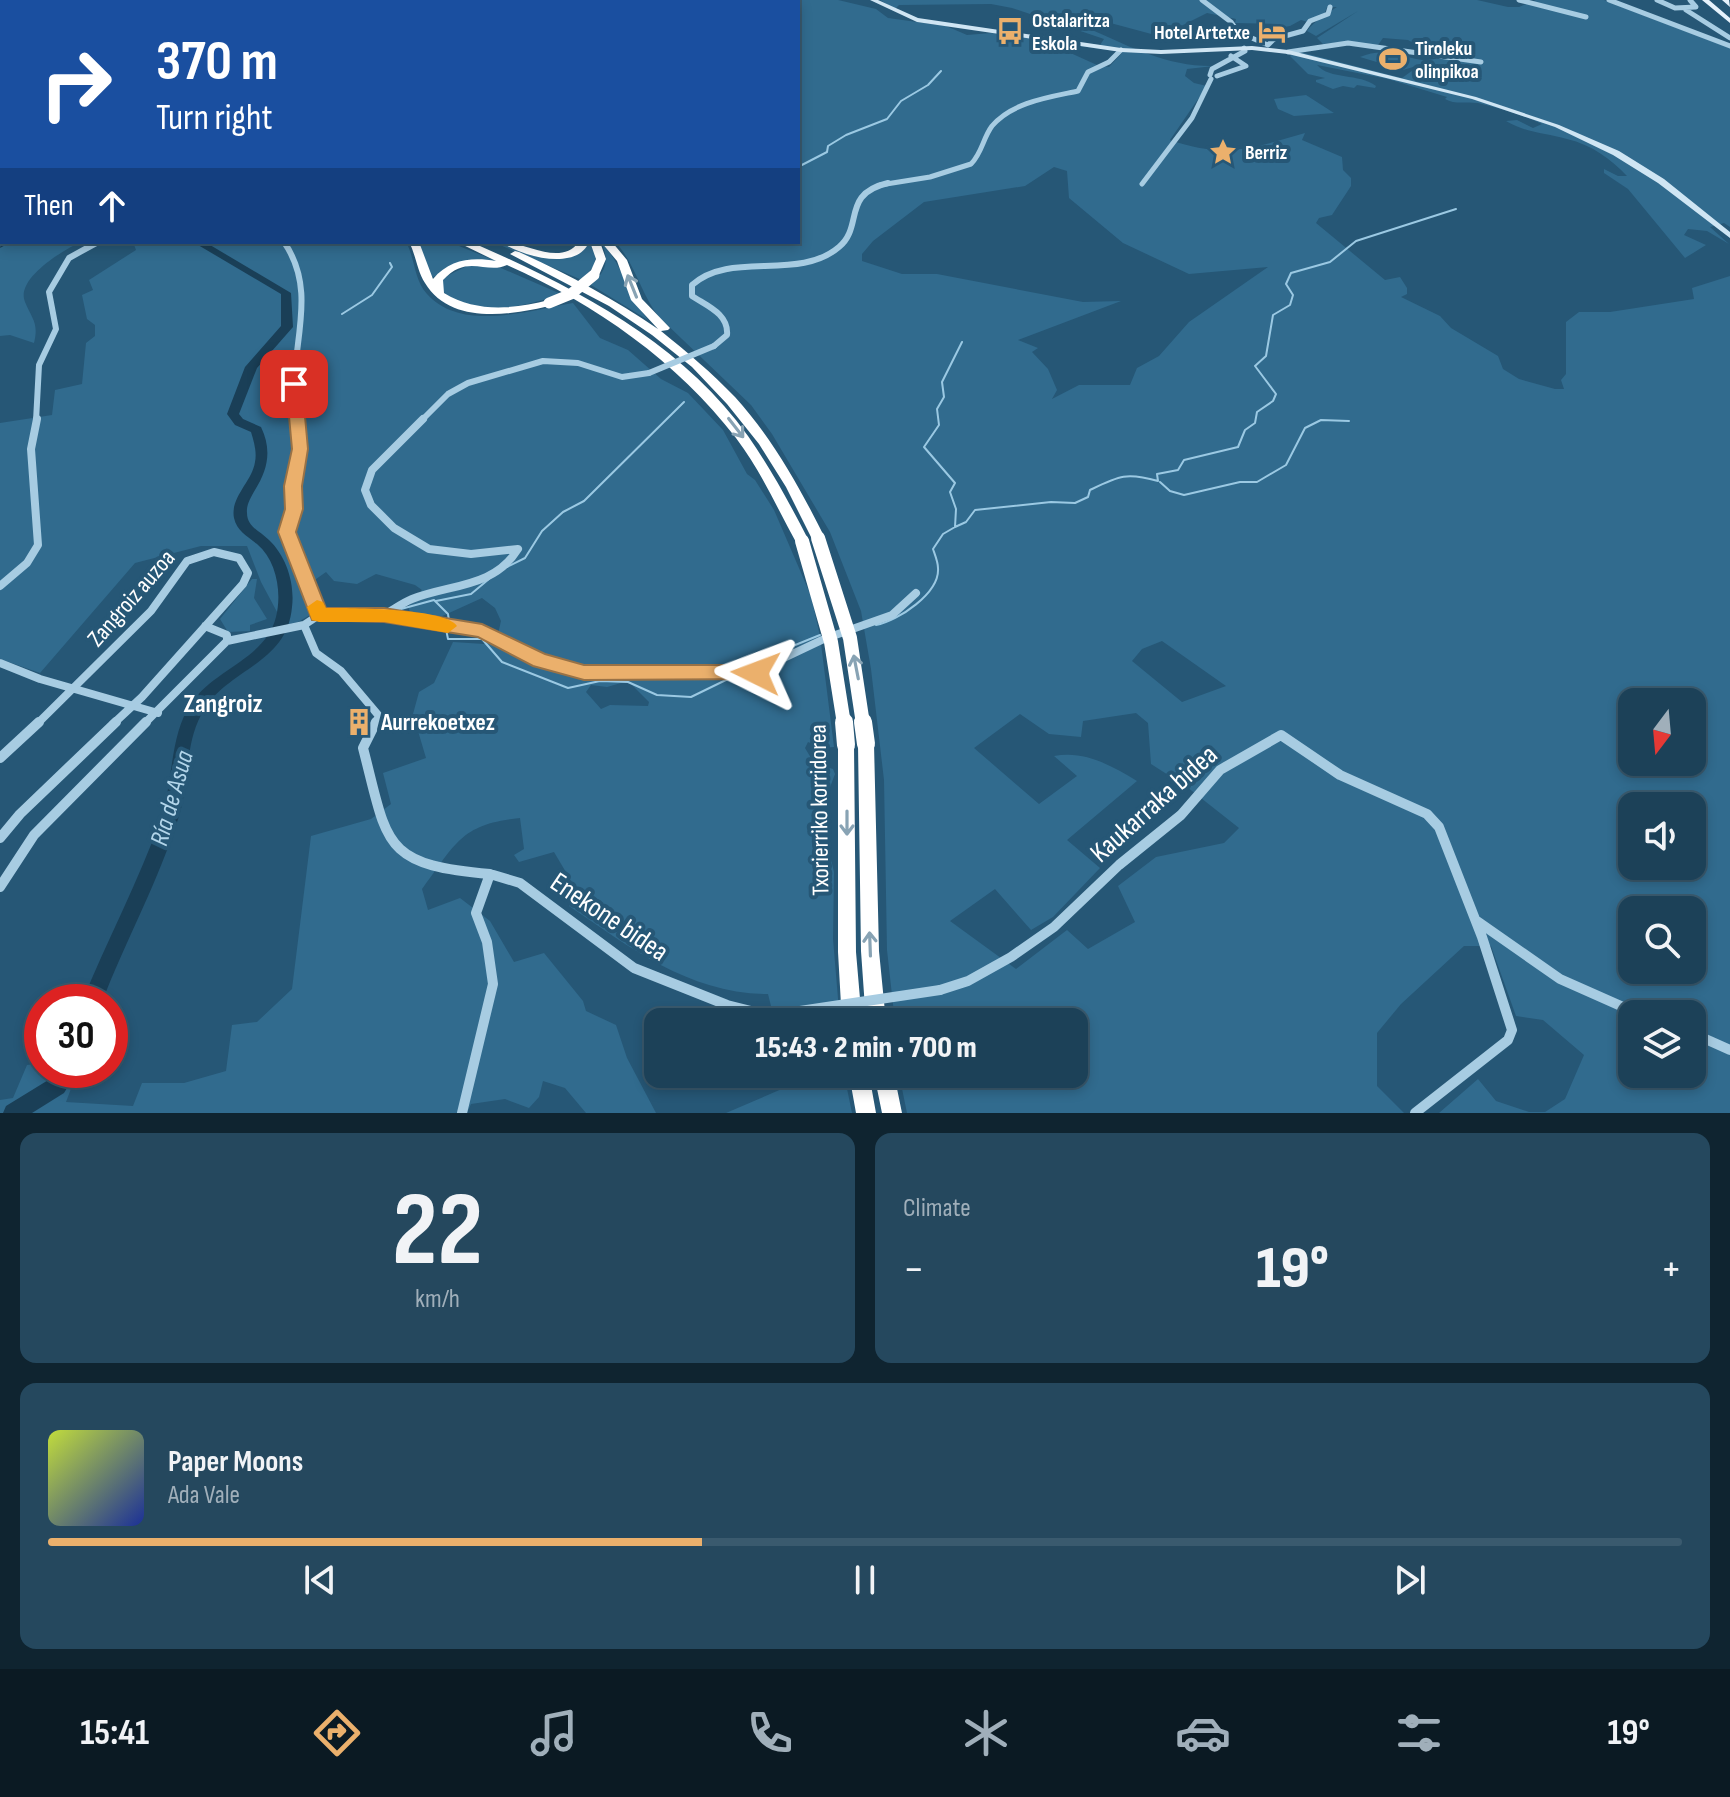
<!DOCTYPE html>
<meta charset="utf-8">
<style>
body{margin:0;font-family:"Sofia Sans Condensed",sans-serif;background:#25485e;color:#f1f3f6;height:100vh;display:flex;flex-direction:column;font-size:30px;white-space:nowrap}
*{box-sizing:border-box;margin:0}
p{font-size:26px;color:#a0afba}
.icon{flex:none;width:44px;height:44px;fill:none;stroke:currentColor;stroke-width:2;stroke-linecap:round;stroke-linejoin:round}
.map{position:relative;height:1113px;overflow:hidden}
.details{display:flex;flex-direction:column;gap:20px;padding:20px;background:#0f2430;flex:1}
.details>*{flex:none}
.hud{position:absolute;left:0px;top:0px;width:800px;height:244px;box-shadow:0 4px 12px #0003,0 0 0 2px #3a5a6e;background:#1a4fa0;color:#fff;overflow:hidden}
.needle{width:52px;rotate:196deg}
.fabs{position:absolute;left:1618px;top:688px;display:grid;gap:16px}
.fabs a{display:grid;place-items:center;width:88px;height:88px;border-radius:16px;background:#1c4158;box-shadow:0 4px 12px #0003,0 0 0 2px #3a5a6e;font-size:40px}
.speed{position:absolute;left:24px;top:984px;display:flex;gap:16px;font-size:40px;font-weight:700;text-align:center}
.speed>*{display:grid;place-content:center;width:104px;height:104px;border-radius:50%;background:#1c4158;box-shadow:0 4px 12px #0003,0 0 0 2px #3a5a6e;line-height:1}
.speed .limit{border:12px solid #d22;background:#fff;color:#111}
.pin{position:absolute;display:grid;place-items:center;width:68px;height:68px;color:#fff;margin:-34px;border-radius:16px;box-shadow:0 4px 12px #0006}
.me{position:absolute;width:88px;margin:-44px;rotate:273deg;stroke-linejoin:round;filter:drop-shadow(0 0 6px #0008)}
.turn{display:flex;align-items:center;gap:28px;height:168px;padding:0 24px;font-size:36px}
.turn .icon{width:104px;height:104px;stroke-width:2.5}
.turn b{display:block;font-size:56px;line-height:68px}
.then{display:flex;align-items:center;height:76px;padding:0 24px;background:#0003;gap:16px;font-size:30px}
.big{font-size:60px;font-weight:800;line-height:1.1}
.details .tile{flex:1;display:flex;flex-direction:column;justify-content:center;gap:12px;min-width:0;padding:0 28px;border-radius:16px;background:#25485e}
.details .dial{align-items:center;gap:0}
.dial b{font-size:104px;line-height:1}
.song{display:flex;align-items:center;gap:24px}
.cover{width:96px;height:96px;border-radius:12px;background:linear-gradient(135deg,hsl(70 70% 55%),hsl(230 70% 35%))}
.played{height:8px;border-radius:4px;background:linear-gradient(90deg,#ebb06c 40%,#3a5a6e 40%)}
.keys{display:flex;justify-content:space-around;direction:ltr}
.heat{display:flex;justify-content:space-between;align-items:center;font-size:44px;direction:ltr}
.details .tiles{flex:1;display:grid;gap:20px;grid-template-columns:1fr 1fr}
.tile:last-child{grid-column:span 2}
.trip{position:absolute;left:644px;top:1008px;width:444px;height:80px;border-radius:16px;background:#1c4158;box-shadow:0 4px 12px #0003,0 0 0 2px #3a5a6e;font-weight:800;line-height:80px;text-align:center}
.tabs{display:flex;height:128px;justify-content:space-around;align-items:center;background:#0b1a23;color:#a0afba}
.tabs .icon{width:56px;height:56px}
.tabs .active{color:#ebb06c}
.tabs b{font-size:36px;color:#f1f3f6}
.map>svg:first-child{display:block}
.green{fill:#316b8e;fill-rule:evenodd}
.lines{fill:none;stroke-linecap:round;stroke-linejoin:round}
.stream{stroke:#9bc9e3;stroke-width:2}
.river{fill:#1a3f57;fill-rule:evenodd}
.highway-tunnel{stroke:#47708b;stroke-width:9;stroke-dasharray:9 4;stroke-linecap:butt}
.street-far3{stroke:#a7cce2;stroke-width:5}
.street-far2{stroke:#a7cce2;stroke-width:6}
.street-far1{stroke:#a7cce2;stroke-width:8}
.street{stroke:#a7cce2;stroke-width:10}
.secondary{fill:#cfe5f3;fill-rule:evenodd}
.primary{fill:#e6f2fc;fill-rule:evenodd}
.highway{fill:#fff;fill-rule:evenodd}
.street-bridge-far1{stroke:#a7cce2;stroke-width:6}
.street-bridge{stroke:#a7cce2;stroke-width:10}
.highway-bridge-far2{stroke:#fff;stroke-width:11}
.highway-bridge-far1{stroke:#fff;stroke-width:14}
.highway-bridge{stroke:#fff;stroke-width:18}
.oneway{stroke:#88a3b4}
.route{fill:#ebb06c;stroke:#997246;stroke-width:2}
.slow{fill:#f59e0b}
.labels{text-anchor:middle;stroke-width:8;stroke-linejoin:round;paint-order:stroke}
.far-poi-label{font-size:20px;font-weight:bold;fill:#fff;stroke:#265776;text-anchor:start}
.street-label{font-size:24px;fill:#fff;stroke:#265776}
.poi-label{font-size:24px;font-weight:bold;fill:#fff;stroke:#265776;text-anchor:start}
.neighbourhood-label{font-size:26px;font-weight:bold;fill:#fff;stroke:#265776}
.water-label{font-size:26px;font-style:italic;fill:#b2d5ea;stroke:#265776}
.near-street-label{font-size:28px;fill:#fff;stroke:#265776}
</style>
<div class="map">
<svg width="1730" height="1113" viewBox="0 0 1730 1113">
<rect width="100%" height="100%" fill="#265776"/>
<path class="green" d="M0,0H715L2,2L0,121Z
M791,0H838L876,9L888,18L946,26L967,35L991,33L1100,45L1104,39L1012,8L991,4L899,5L895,9L880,0H1477L1508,7H1519L1536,0H1604L1730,48V227L1724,223L1710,227L1729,244L1707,231L1688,229L1684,235L1706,245L1685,258L1628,189L1604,173V169L1618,176H1627C1611,159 1592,145 1567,139C1545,133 1526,133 1506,121L1517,120L1533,128L1542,124C1523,115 1499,108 1478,103C1467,101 1455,105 1445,99L1447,97L1388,79L1317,65C1330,80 1359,73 1376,86L1375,88L1357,85L1354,88L1343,86L1333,89L1316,82V80L1325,78L1308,74L1290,56L1296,51L1402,78L1420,65L1403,70L1360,57C1383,47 1399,56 1422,60C1428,61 1434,58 1441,59L1408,40L1383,38L1378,45L1342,42L1323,44L1317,38L1358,11L1316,36L1307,31C1314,21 1328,13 1337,7H1327L1324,15L1311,23L1301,20L1290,26L1279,28L1278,24L1235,23L1236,19L1207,13L1183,25L1220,39H1170L1103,21L1092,30C1133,48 1169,67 1214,66L1187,69L1185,76L1194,83L1207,86L1170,140C1224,159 1253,148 1305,133L1302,140L1342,157L1343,170L1351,178V186L1332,215L1319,218L1316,223L1385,280L1400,277L1407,288V294L1401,297L1440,316L1451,328L1498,356L1503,369L1519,379L1555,389H1564L1561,380L1566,374V322L1579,312H1610L1694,299L1692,288L1730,276V1113H1439L1478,1079L1496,1101L1529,1112H1545L1565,1099L1584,1055L1543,1020L1516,1016L1491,946H1464L1401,1004L1377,1033V1086L1404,1113H907L899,1074H1074V1022H895L887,950L884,780L871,669L861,611L830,532L772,434L751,405L659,317C640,293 636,264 615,242H798V2H789ZM1044,41L1122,52V53L1109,67L1097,65ZM1054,167L1067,171L1069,198L1123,243L1189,274L1268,267L1189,322L1159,356L1137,368L1130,385H1079L1052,399L1057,390L1048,369L1032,352L1038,348L1018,340L1121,301L1083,302L937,274H902L862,261V254L873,241L924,202L1025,186ZM1162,641L1226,686L1182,702L1132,661L1142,649ZM1632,702H1692V762H1632ZM1136,713L1148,723L1151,764L1187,787L1239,828L1224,843L1156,857L1118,886L1135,922L1088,949L1067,930L1016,969L950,921L995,889L1031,930L1053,917L1100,868L1067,840L1137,781C1112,766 1085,750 1054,756L1077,776L1039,804L974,748L1020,714L1049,734L1081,737L1083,721ZM1632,806H1692V866H1632ZM1632,910H1692V970H1632ZM1632,1014H1692V1074H1632Z
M1306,95L1334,113L1294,116L1278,109L1274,99Z
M0,133L2,242H81C63,250 15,279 25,302C32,319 39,323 34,343L10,335L0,336Z
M133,242H406C415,258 414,280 427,294C462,333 530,310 573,303L600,338L628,350L661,379L688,393L723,430L747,474L755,480L774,510L811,596L820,636L834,747L822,748L808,742L805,748L814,763L833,769L835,774L829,790L826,839L834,872L833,939L840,1022H775L768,994C690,994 631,948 569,906L570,879L554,852L519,862L514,855L524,849L520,818C460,824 456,844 422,889L428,910L460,898L490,921L514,962L544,953L583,1001L586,1011L616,1025L627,1058L656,1113H586L565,1088L543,1081L539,1097L529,1108L505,1099L471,1104L467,1113H0V1100L13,1098L27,1065L42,1063V1070H78L66,1102L133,1106L142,1083H184L226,1071L232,1025L257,1022L292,989L311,836L371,819L391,804L383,773L426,758L413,714L419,692L434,683L453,642L484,644L498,634L501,621L495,608L482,598L438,618L411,614L408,607L422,590L415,585L376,574L357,584L334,581L326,572L302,589L312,614L298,622L284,625L261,582L247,546H201L135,563L40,673L0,659V423L52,415L55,390L82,384L86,343L95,336V325L87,319L82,295L93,290L89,280L136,250ZM628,681L649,702L648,706L610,705L601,709L586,692L591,685L607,687Z
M419,242H449L501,263L479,259L433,277L430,275Z
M493,242C522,242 568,277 589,242L596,256L593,267L582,280Z
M601,242C623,265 628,295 648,320L591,285C606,271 610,261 601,242Z
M469,265L501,268L561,294C524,307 475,319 442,291L443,278Z
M252,579H257L254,598L267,619L250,625V631L228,632L220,619Z
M805,1074H844L852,1113H726L805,1079Z"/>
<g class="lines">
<path class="stream" d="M283,2L286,0
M485,2L489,0
M798,167L827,152L828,146L846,135L887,119L901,101L928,85L941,71
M342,314L372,295L392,267L390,263
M1160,482L1170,491L1184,495L1240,482H1257L1286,465L1305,428L1321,420L1349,421
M955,527L966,522L975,510L1051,502L1075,503L1088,497L1090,490C1119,476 1126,472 1158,481L1157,474L1178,470L1184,460L1238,447L1245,430L1255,423L1257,412L1273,401L1276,394L1255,366L1266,356L1273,315L1290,305L1293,295L1286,284L1291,273L1330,262L1356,241L1456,209
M507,567L525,558L542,531L563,512L584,501L684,402
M436,601L471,594L489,579
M401,609L434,600L448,614L449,621
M876,625C898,621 940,593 938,568C938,562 935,555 933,549L943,534L955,527L956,509L950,492L955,483L924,447L939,425L937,409L944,397L942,382L962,342
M446,629L448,639H482L502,662L568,688L600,681L628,682L657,695L691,697L732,677
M750,670L773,654L820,635"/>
<path class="river" d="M2,240V242H11L0,248Z
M193,242H205L291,293L293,327L257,368L239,414L243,419L261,427C272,450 268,469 255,490C251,497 246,505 247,513C247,527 260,531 269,540C286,556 295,583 292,607C287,666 224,669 201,715C185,745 189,784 179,816C159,880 126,940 102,1002H82C107,940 139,881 161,818C174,780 169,735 192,702C215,669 266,658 276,617C282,593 277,561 257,544C247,536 237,531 234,518C230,497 252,482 255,462C257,452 254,442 251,432L235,425L227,414L245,367L281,326V294Z
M56,1070H78L64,1093L32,1113H3L6,1106L50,1079Z"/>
<path class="highway-tunnel" d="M737,2L742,0"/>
<path class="street-far3" d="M1202,0L1231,22L1238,32L1268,45L1274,39L1303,31L1310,21L1328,14L1330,7
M1519,0L1586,17
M1609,0L1730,46
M1657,0L1675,8L1696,7L1690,0
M1686,10L1730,38
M1288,52L1348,43L1481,62
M1210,75L1212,69L1245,51L1244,48
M1217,76L1246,66L1231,56
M1142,184L1192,118L1211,79
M880,185L930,177L971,164C982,153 983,138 992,126C1012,102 1050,97 1078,91L1088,72L1109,62L1121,50"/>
<path class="street-far2" d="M284,242C315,287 296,334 294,383C294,396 296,409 297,421
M714,346L727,335C729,314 707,306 692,296V285C731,250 798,282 839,247C864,226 841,194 888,183
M36,421L39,365L56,329L49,292L69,258L98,242
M421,421L448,394L468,383L543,361L578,363L622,377L649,373"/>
<path class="street-far1" d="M0,586L27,563L38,545L31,449L37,419
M319,615H384L482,631L500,643L540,660L584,672L712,671L748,675L824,639L892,615L916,593
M384,615C393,610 402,603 412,599C450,584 494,588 518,549L471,554L429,549L394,528L371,505L365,490L372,470L423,419
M304,625L316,653L341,671L379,716L375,724
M205,626L227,635V641
M227,641L304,625L319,615L287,532L294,509L293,486L300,449L297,419
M0,663L40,679L158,713
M37,724L151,611L187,561L214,552L239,558L248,573L243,584L142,697L113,724
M144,724L227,641"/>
<path class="street" d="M376,722L363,748C388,844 381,865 490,874L476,913L487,942L493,984L462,1113
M0,758L39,722
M0,838L20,814L116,722
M490,874L520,883L634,968L727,1005L759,1013L780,1014
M0,887L34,835L146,722
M1477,921L1560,979L1639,1014
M940,990L968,981L1011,957L1054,927L1119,865L1181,815L1220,770L1281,735L1340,775L1427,814L1439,827L1482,937L1512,1030L1508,1040L1415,1113
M1692,1033L1730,1050"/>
<path class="secondary" d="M870,0H878L918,18L1121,48L1161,50L1252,46L1288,50L1476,97L1559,125L1619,151L1664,179L1730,232V238L1658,183L1613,155L1555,127L1472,99L1288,54L1252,50L1161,54L1121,52L917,22Z"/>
<path class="primary" d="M1702,0H1709L1730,18V23Z
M1722,0H1729L1730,7Z"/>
<path class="highway" d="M0,122H2V128H0Z
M409,242H419L433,279C450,259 472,257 496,261L457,242H471C574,287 680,341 748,436C771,469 790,504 809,541L807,544H797C777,508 761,471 736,438C677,361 595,304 507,265C486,275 468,253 443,280L444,293C477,313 513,309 549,300L555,303L553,305C513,315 451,326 425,283C417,271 416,255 409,242Z
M501,242C526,242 560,267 579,242H589C577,272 520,256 501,242Z
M590,242H600L606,259L599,275L594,278L589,275L596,259Z
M601,242H612L627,260L642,299L670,328L668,330L661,331C687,352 712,373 735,397C773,439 800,488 825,538L823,541H813L786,487L759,444L727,404L692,367L652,335L609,306L510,254L515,251L519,252C568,274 614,299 658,329L631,300L617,261Z
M866,737L872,739L874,744L879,951L886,1022H866L861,951L858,744L860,739Z
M846,738L852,740L854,745L856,952L862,1022H842L838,952V745L840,740Z
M849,1074H869L876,1113H856Z
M874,1074H894L902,1113H882Z"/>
<path class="street-bridge-far1" d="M649,373L714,346"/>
<path class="street-bridge" d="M780,1014L940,990"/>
<path class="highway-bridge-far2" d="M549,303L571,294L594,275"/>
<path class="highway-bridge-far1" d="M818,538L850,638L863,724
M802,541L831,642L844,724"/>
<path class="highway-bridge" d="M844,722L846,745
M863,722L866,744"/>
</g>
<defs><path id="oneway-shaft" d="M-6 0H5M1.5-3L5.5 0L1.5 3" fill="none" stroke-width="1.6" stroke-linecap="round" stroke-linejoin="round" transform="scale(2)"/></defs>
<g class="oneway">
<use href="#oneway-shaft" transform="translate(632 286) rotate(-112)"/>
<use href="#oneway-shaft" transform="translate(736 428) rotate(52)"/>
<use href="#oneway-shaft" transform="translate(856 667) rotate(-101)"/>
<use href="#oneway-shaft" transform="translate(847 823) rotate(90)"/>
<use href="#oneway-shaft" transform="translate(870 944) rotate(-92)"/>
</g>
<path class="route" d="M294,379L302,384L308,449L302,486L303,509L296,532L326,608H384L482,624L545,654L584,665H756L763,668L766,673L763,679L584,680L533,666L478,637L384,622L312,620L278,532L285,509L284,486L292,449L286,384Z"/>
<path class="slow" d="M317,600L323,602L326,608C350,608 446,608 457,626L448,633L384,622H319L312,620L307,607Z"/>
<defs>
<g id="bus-bare" transform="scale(2.16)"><path d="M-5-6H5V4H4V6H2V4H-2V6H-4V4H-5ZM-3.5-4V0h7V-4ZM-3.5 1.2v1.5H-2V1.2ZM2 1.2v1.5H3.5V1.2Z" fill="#ebb06c" stroke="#265776" stroke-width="2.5" paint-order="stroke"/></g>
<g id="hotel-bare" transform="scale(2.16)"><path d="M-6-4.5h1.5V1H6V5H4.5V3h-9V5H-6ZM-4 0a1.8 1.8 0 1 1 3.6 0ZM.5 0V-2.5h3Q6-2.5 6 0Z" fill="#ebb06c" stroke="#265776" stroke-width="2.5" paint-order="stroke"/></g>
<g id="stadium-bare" transform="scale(2.16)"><path d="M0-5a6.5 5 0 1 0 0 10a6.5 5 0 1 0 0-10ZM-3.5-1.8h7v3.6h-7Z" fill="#ebb06c" stroke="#265776" stroke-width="2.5" paint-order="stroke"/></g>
<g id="sight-bare" transform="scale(2.16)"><path d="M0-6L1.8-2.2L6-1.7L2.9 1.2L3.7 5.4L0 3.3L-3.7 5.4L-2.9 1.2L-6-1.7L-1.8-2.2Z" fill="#ebb06c" stroke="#265776" stroke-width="2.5" paint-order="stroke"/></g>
<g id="building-bare" transform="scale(2.16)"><path d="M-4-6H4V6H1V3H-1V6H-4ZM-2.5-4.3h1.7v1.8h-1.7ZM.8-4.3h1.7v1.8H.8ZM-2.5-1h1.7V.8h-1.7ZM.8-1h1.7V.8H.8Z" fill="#ebb06c" stroke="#265776" stroke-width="2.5" paint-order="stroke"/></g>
</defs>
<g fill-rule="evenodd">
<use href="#bus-bare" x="1010" y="31"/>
<use href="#hotel-bare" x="1272" y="32"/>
<use href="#stadium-bare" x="1393" y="59"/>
<use href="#sight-bare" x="1223" y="152"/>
<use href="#building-bare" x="359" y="722"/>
</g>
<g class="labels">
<g class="far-poi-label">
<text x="1032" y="27">Ostalaritza<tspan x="1032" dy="23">Eskola</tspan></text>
<text x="1250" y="39" text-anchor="end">Hotel Artetxe</text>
<text x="1415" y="55">Tiroleku<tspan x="1415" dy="23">olinpikoa</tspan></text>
<text x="1245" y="159">Berriz</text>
</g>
<g class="street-label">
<text transform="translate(131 598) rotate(-49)" y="8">Zangroiz auzoa</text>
<text transform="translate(819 810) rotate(-91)" y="8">Txorierriko korridorea</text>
</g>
<g class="poi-label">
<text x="381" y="730">Aurrekoetxez</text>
</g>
<g class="neighbourhood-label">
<text x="223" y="712">Zangroiz</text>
</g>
<g class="water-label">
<text transform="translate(171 798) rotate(-74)" y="9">Ría de Asua</text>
</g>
<g class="near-street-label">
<text transform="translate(1153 803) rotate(-42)" y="10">Kaukarraka bidea</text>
<text transform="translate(610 916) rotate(34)" y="10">Enekone bidea</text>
</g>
</g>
</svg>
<div class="fabs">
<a><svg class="needle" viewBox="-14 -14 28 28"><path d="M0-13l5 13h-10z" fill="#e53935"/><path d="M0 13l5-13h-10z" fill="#a0afba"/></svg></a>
<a><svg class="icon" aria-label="sound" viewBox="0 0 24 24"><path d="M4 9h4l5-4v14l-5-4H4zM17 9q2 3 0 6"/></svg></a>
<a><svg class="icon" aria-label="search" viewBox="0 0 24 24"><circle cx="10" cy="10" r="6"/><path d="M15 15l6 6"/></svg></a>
<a><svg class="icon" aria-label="layers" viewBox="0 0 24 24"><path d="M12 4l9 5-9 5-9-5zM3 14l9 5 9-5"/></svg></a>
</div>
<div class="speed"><div class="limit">30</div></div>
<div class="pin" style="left:294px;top:384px;background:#d93025"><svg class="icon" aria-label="arrive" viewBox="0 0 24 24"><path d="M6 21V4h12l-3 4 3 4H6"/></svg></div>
<svg class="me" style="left:756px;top:673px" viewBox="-20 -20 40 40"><path d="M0-17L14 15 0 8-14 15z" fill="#ebb06c" stroke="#fff" stroke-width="4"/></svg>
<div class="trip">15:43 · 2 min · 700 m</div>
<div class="hud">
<div class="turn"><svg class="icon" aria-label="right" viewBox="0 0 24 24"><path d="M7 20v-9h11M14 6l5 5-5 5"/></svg><div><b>370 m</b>Turn right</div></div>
<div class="then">Then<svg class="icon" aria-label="ahead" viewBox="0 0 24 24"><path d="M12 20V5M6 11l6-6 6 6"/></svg></div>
</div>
</div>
<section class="details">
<div class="tiles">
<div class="tile dial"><b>22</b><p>km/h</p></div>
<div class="tile"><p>Climate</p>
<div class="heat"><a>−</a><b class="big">19°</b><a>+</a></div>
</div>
<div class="tile">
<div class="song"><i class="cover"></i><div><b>Paper Moons</b><p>Ada Vale</p></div></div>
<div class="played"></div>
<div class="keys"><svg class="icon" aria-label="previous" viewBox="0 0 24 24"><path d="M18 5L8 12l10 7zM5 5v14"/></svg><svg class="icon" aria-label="pause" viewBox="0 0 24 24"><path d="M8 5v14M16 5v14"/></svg><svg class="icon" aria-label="next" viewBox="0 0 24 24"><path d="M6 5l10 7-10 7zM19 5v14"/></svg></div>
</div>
</div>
</section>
<nav class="tabs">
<b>15:41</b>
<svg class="icon active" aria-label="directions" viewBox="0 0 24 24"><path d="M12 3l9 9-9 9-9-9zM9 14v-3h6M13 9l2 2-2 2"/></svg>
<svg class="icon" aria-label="music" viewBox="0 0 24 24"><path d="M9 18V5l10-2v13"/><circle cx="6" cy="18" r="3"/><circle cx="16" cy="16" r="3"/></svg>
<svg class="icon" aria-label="phone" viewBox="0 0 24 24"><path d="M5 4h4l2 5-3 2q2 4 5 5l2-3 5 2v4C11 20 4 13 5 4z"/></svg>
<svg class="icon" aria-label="climate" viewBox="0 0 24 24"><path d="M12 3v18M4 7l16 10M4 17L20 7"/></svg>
<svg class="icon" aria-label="car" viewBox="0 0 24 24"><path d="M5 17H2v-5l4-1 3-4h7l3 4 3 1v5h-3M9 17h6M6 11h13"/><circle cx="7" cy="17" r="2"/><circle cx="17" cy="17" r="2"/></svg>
<svg class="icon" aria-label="filters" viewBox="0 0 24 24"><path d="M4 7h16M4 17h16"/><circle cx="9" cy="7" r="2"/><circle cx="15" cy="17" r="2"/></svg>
<b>19°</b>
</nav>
